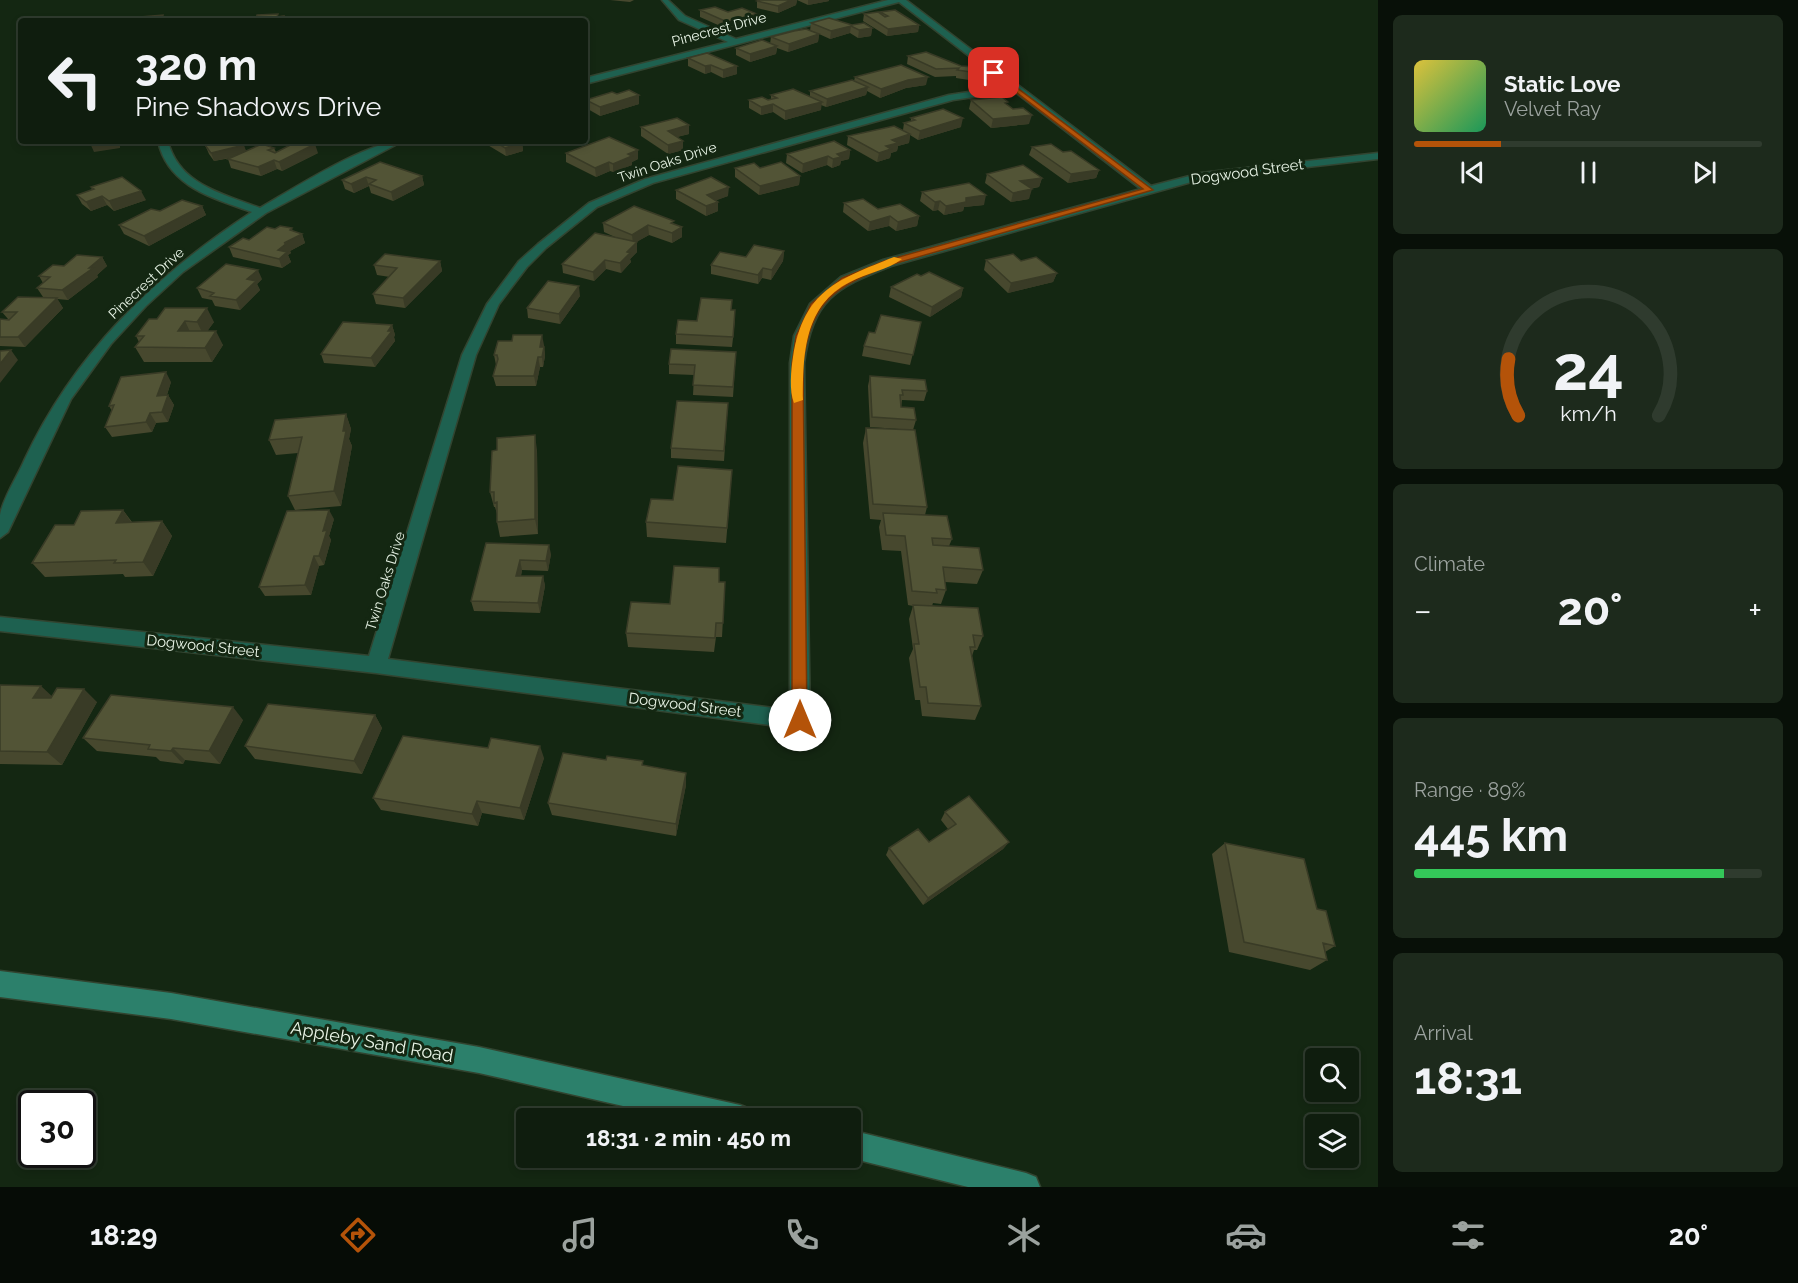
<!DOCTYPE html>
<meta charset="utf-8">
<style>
body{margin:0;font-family:Raleway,sans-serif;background:#1d2a1c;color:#f1f3f6;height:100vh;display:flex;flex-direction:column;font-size:22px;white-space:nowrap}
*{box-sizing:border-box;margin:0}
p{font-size:20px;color:#9ba29e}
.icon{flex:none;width:33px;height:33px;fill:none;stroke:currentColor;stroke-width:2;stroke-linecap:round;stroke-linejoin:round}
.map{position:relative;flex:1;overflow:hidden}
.panel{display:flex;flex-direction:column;gap:15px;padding:15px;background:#081008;width:420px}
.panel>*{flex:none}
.banner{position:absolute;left:18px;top:18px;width:570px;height:126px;border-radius:6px;box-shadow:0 3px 9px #0003,0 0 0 2px #2f3b2e;background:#0f1d0e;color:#f1f3f6;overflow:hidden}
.tools{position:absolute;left:1305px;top:1048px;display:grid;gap:12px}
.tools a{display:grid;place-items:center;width:54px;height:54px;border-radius:6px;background:#0f1d0e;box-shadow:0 3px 9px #0003,0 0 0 2px #2f3b2e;font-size:30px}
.speed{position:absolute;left:18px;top:1090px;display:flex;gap:12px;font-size:30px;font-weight:700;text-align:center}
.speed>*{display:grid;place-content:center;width:78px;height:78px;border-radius:50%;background:#0f1d0e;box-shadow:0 3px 9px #0003,0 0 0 2px #2f3b2e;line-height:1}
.speed .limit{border:3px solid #111;border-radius:9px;background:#fff;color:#111}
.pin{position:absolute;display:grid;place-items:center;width:51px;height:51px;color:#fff;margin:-26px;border-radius:12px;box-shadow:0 3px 9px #0006}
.me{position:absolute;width:66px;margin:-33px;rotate:0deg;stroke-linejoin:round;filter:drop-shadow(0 0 4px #0008)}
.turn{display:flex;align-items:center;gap:21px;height:126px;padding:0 18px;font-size:27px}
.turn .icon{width:78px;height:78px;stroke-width:2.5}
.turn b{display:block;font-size:42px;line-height:51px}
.big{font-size:45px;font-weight:700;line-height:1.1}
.panel .tile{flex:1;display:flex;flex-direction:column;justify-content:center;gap:9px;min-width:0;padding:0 21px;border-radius:9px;background:#1d2a1c}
.panel .dial{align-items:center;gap:0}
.dial svg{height:156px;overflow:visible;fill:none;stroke:#2f3b2e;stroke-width:7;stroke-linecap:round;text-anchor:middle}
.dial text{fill:#f1f3f6;stroke:none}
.song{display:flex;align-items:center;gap:18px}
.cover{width:72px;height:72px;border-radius:9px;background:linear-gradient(135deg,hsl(50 70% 55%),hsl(150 70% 35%))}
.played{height:6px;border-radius:3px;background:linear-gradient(90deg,#b45309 25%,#2f3b2e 25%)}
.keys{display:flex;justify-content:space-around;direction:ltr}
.heat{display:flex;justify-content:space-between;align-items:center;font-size:33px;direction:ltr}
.charge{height:9px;border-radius:4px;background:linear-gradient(90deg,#34c759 89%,#2f3b2e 0)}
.trip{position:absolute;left:516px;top:1108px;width:345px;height:60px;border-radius:6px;background:#0f1d0e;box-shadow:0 3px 9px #0003,0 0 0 2px #2f3b2e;font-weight:700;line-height:60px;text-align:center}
.dock{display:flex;height:96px;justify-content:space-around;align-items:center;background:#060c06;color:#9ba29e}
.dock .icon{width:42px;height:42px}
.dock .on{color:#b45309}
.dock b{font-size:27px;color:#f1f3f6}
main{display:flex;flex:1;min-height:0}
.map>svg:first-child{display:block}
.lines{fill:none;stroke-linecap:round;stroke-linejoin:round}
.minor-casing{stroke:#324430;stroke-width:3}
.secondary-casing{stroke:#324430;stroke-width:3}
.minor{fill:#1e6150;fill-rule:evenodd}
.secondary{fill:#2c806b;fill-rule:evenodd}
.wall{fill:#47482e}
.shaded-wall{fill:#393b26}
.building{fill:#525436;stroke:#393b26;stroke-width:1.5}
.route{fill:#b45309;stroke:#753606;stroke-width:1.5}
.slow{fill:#f59e0b}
.labels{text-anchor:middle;stroke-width:6;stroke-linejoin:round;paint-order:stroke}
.far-street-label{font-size:14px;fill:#e8f4e6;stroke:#142712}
.street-label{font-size:15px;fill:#e8f4e6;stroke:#142712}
.near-street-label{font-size:18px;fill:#e8f4e6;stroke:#142712}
</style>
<main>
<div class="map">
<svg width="1378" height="1187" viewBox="0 0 1378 1187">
<rect width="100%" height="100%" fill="#142712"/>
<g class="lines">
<g class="minor-casing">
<path id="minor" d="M662,0H668L685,16L736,39L888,0H906L1151,186L1201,173L1378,153V159L1202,179L891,266C835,288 813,299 804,363L810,720L807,726L800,729L376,673L0,631V617L369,656L462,355L487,304L519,261L538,244L589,203L645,179L949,95L1008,86L899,2L585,84V78L728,42L679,20ZM1014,91L1141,189L883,260L841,277L810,304L794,336L790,363V710L388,659L476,355L499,304L527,267L546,248L597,207L653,183L953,100Z
M158,141H168C178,184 223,194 260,208C293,189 367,141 403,141L266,213L183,272L146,306L111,344L71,399L8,532L0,538C0,531 0,522 0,515C3,498 17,477 24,461C74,354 154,276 252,212C213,198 168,187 158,141Z"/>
</g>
<g class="secondary-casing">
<path id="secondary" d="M0,971L171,993L479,1047L740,1105L750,1109L754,1119H680L479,1073L171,1019L0,997Z
M850,1130L1026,1173L1036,1177L1040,1187H968L850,1158Z"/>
</g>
<use href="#minor" class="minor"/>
<use href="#secondary" class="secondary"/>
</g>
<path class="wall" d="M610,0H634L630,2Z
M760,0H829V1L808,5L797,0L796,5L778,13L757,8V1Z
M700,10L756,22L727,29L700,17Z
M880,12L919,25L918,32L887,36L863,21L864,14L880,13Z
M811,23L852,25L872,28L871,36L858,38L850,33L830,39L819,34L818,42L788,52L777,48L776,54L750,62L736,55V48L770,44L771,37L810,31Z
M707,53L737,74L723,78L711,72L705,74L688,66V58Z
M908,56L961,66L976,67L974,75L969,80L956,78V76L935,77L907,64Z
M855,77L926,85L906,88L880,98L867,91L866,95L826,107L821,105V110L785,120L773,112L761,115L749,108V100H768L771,99V95L810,97V91L854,81Z
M639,95V104L600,116L586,108V100Z
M971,100L1008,105L1029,124L991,128L969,109Z
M911,118L961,127L918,140L910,135L909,143L898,146L897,151L891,153L890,158L877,162L847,145L848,136L903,130L904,123L911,121Z
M641,127L689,134L677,137L683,150L668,154L641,136Z
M203,141H241L246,151L274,148L276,152L318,153L282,171L277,169L261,176L231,168L228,159L231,158L214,161L209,154L205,145H206Z
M481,141H520L522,142L523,151L506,156Z
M1032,147L1063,152L1099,170L1096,178L1068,183L1029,155Z
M638,150V159L632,162V165L613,172L610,171L596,177L566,162V153Z
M850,150L849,159L841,161L840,165L832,168L827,165L802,173L786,163L787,154Z
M380,162L422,176L424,185L393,201L371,193L369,186L354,193L345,189L342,180Z
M735,168H760L800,176L799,185L759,195L735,177Z
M987,174L1042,178L1039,187L1030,189L1029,199L1011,202L985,183Z
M91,187L146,200L114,211L107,205L91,211L82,204L77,195L92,190Z
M676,190L728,196L716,200L718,211L706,216L676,199Z
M922,192L984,205L964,207L963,211L944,215L938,210L933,211L920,201Z
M844,203L919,216L917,226L896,231L889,226L868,231L843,212Z
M202,206L206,215L149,246L124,234L119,225Z
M603,223L674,224L682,227V237L672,243L649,235L636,242L637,252L630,259L631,262L621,273L606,269L594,281L563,273L562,264L617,238L604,232Z
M292,228V231L302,234L305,243L290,251L291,253L288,255L291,262L282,268L233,257L229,247L275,229Z
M784,251L783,261L771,280L762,278L758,284L711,274V265L746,257Z
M102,257L107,266L97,275L98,277L68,300L57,299L63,308L25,347L0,346V319H8L2,312L51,298L43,297L37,288L43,283L39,276L64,266Z
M986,260L1057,273L1053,282L1008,293L984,270Z
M440,261L442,271L405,308L376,304L373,294L390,277L377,275L374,265Z
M921,276L963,288L961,297L930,317L889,297L891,287Z
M262,279L257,284L260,290L240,310L215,306L212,300L202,298L197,288Z
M580,296L560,324L528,318L527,308Z
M732,310L735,320L732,347L676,344V334L697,321Z
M149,319L214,322L207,331L223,345L212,362H144L135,347L139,342L136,336Z
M921,322L910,365L862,356L864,346Z
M392,325L395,335L394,337L395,341L375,367L324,363L321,354Z
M544,345L545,356L543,367H540L536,386H496L493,376L496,365L494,355Z
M736,352L733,397L693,395L694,375L669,374V364Z
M870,376L927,391L924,401L902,400L901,407L916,420L913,430L870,427L868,386Z
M171,382L167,395H168L174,405L168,422L156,423L152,432L112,437L105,427L112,411L109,406Z
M728,403L724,461L671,458V448Z
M346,414L351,429L349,439L352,446L341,506L295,510L288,496L298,453L276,455L269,440Z
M866,428L927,507L925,515L952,539L949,546L983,570L977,584L945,582L946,590L941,604L933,603L932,606L983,636L977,650H974L972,656L981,706L975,720L922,716L920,700H915L909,658L913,649L909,619L913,606L908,605L901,551L882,550L879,527L881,520L870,519L863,443Z
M537,450L538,534L500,537L497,522V514L495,507H494L490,492Z
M731,484L726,543L647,537L646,522Z
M123,510L132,522L162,521L172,536L153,576L125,577L123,574L45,577L32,563L74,525Z
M334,519L329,536L331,540L324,565L319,566L311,595L265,596L259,587Z
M486,543L551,554L548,571L522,570L521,576H543L545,586L540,613L474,611L471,601Z
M719,582H725L722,637H716L714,652L628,647L626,633L670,604Z
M0,685L52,696L97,702L62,765L0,764Z
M375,715L382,728L362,774L255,759L245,746Z
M243,720L220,764L185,760L183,764L160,761L156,757L97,751L83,738Z
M488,748L544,758L524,820L482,813L478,826L381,810L373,798Z
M643,766L686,773V785L676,836L552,815L548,803Z
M945,812L1009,842L1003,849L923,905L886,855L889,848L929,842L948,829L941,820Z
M1225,843L1317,909L1335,946L1325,952L1327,960L1310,970L1229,952L1212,854Z"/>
<path class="shaded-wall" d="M791,0H797L796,5L778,13V6Z
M808,0H829V1L808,5Z
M757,14L756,22L727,29V22Z
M163,15L166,21H161Z
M919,25L918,32L887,36L888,29Z
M851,26L850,33L830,39L831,31Z
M872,28L871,36L858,38L859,30Z
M819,34L818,42L788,52L789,44Z
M777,46L776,54L750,62V54Z
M711,65V72L705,74V66Z
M737,66V74L723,78V70Z
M976,67L974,75L969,80L971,72Z
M928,77L926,85L906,88L880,98L881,89L908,80Z
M868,87L866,95L826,107L827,99Z
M639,95V104L600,116V107Z
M822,102L821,110L785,120V111Z
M773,104V112L761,115V107Z
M590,111V119L585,121V112Z
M1032,115L1029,124L991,128L993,119Z
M963,118L961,127L918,140L920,131Z
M689,125V134L668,139V131Z
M910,134L909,143L898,146L897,151L891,153L890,158L877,162L879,153L892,140Z
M102,141H123V142L120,143V148L94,152L90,143Z
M683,141V150L668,154V145Z
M522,142L523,151L506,156L505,148Z
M315,144L318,153L282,171L279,162Z
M244,145L247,154L214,161L211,153Z
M638,150V159L632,162V165L613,172V164L628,154Z
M850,150L849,159L841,161L840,165L832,168L833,159L837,154Z
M828,156L827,165L802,173L803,164Z
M274,160L277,169L261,176L258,167Z
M609,162L610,171L596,177L595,168Z
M1099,170L1096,178L1068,183L1071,174Z
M422,176L424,185L393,201L391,192Z
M800,176L799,185L759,195L760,186Z
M366,177L369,186L354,193L351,184Z
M1042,178L1039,187L1018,190L1020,181Z
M729,187L728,196L707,204V195Z
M1032,189L1029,199L1011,202L1013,193Z
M141,191L146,200L114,211L109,201Z
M986,195L984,205L964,207L963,211L944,215L946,206L966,198Z
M102,196L107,205L91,211L86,202Z
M940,201L938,210L933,211L935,202Z
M718,202V211L706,216V206Z
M202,206L206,215L149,246L144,236Z
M890,216L889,226L868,231L870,222Z
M919,216L917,226L896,231L898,222Z
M648,225L649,235L633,244L632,235Z
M682,227V237L672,243V233Z
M292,228L295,238L302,234L305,243L290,251L291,253L288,255L291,262L282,268L279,259L278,250L284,243L290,230Z
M637,242V252L630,259L631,262L621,273L620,263L627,252Z
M784,251L783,261L771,280L772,270Z
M102,257L107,266L97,275L98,277L68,300L62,290Z
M605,260L606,269L594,281L593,272Z
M440,261L442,271L405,308L403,298Z
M763,268L762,278L758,284V275Z
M258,270L262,279L257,284L260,290L240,310L236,300L247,279Z
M1057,273L1053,282L1008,293L1011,283Z
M579,286L580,296L560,324L559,314Z
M963,288L961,297L930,317L932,307Z
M57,298L63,308L25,347L18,337Z
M207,308L214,322L204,336L197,322Z
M185,321L192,336L178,331Z
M392,325L395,335L394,337L395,341L375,367L371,358Z
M216,331L223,345L212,362L205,348Z
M542,335L544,345L541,356L540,347Z
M544,347L545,356L543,367L542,357Z
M11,350L18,360L0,383V364Z
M538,357L540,367L536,386L534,376Z
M166,372L171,382L163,406L157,396Z
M168,395L174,405L168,422L162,412Z
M150,413L156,423L152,432L146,422Z
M346,414L351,429L349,439L352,446L341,506L334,491Z
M535,435L537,450L538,534L535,519Z
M123,510L133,525L116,523Z
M329,510L334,519L329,536L331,540L324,565L319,556L323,531Z
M162,521L172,536L153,576L143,562Z
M549,545L551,554L548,571L546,561Z
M314,556L319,566L311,595L305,585Z
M520,560L522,570L519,585L516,576Z
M543,576L545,586L540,613L538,603Z
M41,686L55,699L33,698Z
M84,689L97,702L62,765L47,752Z
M233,707L243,720L220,764L209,751Z
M375,715L382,728L362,774L354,761Z
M540,746L544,758L524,820L520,808Z
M173,748L185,760L183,764L171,751Z
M686,773V785L676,836V824Z
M477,801L482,813L478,826L472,814Z
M1009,842L1003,849L923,905L928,898Z"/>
<path class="building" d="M760,0H791L778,6L757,1Z
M715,7L728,12L742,8L757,14L727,22L700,10Z
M895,10L919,25L888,29L864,14L878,12L885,17L888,16L880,12Z
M278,14L277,17L284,16L283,21H255L257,15Z
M163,15L161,21H127L128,18Z
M829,18L852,25L864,23L872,28L859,30L851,26L831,31L811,23Z
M806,29L819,34L789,44L771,37L794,31Z
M762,40L777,46L750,54L736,48Z
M926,52L961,66L976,67L971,72L957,70L959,68L936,69L908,56Z
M707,53L737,66L723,70L711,65L705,66L688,58Z
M901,65L928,77L908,80L881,89L855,77Z
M852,80L868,87L827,99L810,91Z
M793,89L822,102L785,111L773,104L761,107L749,100L762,97L768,100L777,98L771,95Z
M629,90L639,95L600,107L586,100L612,92L617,94Z
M1002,97L1008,102L1005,103L1013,109L1023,108L1032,115L993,119L971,100Z
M943,109L963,118L920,131L904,123L915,120L911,118Z
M677,118L689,125L668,131L683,141L668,145L641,127Z
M894,126L910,134L892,140L898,143L886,146L891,149L879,153L848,136Z
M609,137L638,150L628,154L632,156L613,164L609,162L595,168L566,153Z
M90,141H102L90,143Z
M207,141H241L244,145L211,153L205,145L209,144Z
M298,141H305L315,144L279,162L274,160L258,167L228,159L262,144L274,148L268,150L275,153Z
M494,141H520L522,142L505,148Z
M834,141L850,150L837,154L841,157L833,159L828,156L803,164L787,154Z
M1051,144L1063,152L1071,151L1099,170L1071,174L1032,147Z
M380,162L422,176L391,192L369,184L376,180L366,177L351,184L342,180Z
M781,162L800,176L760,186L735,168L754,163L760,168Z
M1023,165L1042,178L1020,181L1032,189L1013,193L987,174Z
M122,177L141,191L109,201L102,196L86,202L77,195L94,189L91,187Z
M711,177L729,187L707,195L718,202L706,206L676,190Z
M969,183L986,195L966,198V202L946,206L940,201L935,202L922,192Z
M863,199L878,209L900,204L919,216L898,222L890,216L870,222L844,203Z
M182,200L202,206L144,236L119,225L151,209L160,211Z
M634,206L674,221L671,223L682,227L672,233L648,225L632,235L603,223Z
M280,226L292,228L290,230L302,234L284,243H287L278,250L287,252L279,259L229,247L243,238L249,240L267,227L275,229Z
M595,233L637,242L627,252L630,253L620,263L605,260L593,272L562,264Z
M754,245L784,251L772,270L763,268L758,275L711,265L720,252L746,257Z
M385,254L440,261L403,298L373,294L397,268L374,265Z
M1013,254L1021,261L1036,257L1057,273L1011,283L986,260Z
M77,255L102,257L89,268H93L62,290L37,288L50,277L39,276L53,265L64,266Z
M226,264L258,270L247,279L256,281L236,300L210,296L214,293L197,288Z
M929,272L963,288L932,307L891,287L917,274L921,276Z
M548,281L579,286L559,314L527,308Z
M18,297L57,298L18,337H0V319L9,320L17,312H2Z
M701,298L732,300L731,310H735L733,337L676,334L678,320L697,321Z
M165,308H207L197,322L185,321L178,331H216L205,348L135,347L144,336H136L149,319H157Z
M881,315L921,322L913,355L864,346L869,332L875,333Z
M343,322L392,325L388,331H392L371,358L321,354Z
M513,335H542L540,347H544L542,357H538L534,376H493L498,359L497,355H494L498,341H512Z
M671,349L736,352L733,387L693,385L695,365L669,364Z
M11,350L0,364V351Z
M166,372L157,396L168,395L162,412L150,413L146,422L105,427L114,405L109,406L121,377Z
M870,376L925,380L927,391L902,390L903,395H900L901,407L914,408L916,420L872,417Z
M677,401L728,403L724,451L671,448Z
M346,414L343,431H346L334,491L288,496L302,437L269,440L275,420Z
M866,428L915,430L927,507L873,504Z
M535,435V519L497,522V502L494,503V492H490L492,451L497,450V438Z
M678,466L732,470L727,528L646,522L651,499L673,500Z
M123,510L116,523L162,521L143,562L114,563L116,560L32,563L55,525H74L81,511Z
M329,510L323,531L327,530L319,556H314L305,585L259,587L287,511Z
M883,513L947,516L952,539L932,538L933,545L979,548L983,570L943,567L946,590L936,589L937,593L912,591L905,536L886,535Z
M486,543L549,545L546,561L520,560L516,576H543L538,603L471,601Z
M674,566L719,568V582H725L723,623H716L715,638L626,633L631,602L670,604Z
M913,605L978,608L983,636L973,635L975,647H970L981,706L928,703L926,687H920L914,644H919Z
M0,685L41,686L33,698H51L57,688L84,689L47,752L0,751Z
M111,695L233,707L209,751L173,748L171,751L148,749L150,745L83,738Z
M268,704L375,715L354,761L245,746Z
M403,736L488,748L491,738L540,746L520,808L477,801L472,814L373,798Z
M563,753L606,760L607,756L643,761L642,765L686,773L676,824L548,803Z
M969,796L1009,842L928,898L889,848L918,829L929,842L956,824L945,812Z
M1225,843L1304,859L1317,909L1326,911L1335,946L1323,943L1327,960L1244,942Z"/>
<path class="route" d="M992,72H996L1153,190L890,265C834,288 812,299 803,363L807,720L800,726L792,720V363L796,336L811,304L842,278L884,261L1143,189L992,74Z"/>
<path class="slow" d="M894,257L902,259C888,270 866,273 850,282C804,305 803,355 803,400L794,403C789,391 791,370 793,357C804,290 837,280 894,257Z"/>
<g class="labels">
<g class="far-street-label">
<text transform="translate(719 29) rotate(-15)" y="5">Pinecrest Drive</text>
<text transform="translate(667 162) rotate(-18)" y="5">Twin Oaks Drive</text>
<text transform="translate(146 283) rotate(-43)" y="5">Pinecrest Drive</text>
<text transform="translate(385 581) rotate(-73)" y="5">Twin Oaks Drive</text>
</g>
<g class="street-label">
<text transform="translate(1247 172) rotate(-8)" y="5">Dogwood Street</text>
<text transform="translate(203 646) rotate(6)" y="5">Dogwood Street</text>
<text transform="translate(685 705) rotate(7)" y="5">Dogwood Street</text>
</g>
<g class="near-street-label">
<text transform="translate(372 1042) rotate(10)" y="6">Appleby Sand Road</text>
</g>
</g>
</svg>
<div class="tools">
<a><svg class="icon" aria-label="search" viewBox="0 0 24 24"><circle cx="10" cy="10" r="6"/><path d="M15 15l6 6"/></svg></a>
<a><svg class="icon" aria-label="layers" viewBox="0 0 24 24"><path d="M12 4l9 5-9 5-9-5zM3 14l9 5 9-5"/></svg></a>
</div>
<div class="speed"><div class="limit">30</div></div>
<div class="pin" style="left:994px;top:73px;background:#d93025"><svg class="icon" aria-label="arrive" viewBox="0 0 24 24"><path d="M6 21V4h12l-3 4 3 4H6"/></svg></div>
<svg class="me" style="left:800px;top:720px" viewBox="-20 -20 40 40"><circle r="19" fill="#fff"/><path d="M0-13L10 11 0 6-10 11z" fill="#b45309"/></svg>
<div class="trip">18:31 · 2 min · 450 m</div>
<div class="banner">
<div class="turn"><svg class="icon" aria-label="left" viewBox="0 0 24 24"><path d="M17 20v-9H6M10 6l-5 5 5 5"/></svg><div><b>320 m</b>Pine Shadows Drive</div></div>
</div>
</div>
<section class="panel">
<div class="tile">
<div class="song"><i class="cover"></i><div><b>Static Love</b><p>Velvet Ray</p></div></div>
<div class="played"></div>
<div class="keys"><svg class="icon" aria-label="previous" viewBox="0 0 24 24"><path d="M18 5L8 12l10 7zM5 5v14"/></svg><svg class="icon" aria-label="pause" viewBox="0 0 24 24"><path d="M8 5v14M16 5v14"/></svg><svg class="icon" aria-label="next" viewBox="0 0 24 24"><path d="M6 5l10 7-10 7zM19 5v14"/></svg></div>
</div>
<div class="tile dial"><svg viewBox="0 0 100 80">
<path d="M14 69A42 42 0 1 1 86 69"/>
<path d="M14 69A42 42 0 0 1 9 40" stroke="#b45309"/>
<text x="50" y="56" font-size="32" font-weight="700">24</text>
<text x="50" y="72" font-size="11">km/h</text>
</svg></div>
<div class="tile"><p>Climate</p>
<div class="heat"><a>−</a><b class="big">20°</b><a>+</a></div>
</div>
<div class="tile"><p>Range · 89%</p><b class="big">445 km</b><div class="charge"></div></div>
<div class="tile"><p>Arrival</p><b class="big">18:31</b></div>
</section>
</main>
<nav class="dock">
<b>18:29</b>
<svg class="icon on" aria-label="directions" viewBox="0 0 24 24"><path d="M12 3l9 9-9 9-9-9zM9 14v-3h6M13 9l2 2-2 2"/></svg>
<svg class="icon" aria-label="music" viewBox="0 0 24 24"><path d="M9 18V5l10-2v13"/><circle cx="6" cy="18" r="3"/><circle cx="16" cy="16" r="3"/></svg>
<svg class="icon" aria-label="phone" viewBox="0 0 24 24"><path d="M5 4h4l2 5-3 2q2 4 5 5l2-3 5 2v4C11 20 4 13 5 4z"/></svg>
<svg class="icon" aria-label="climate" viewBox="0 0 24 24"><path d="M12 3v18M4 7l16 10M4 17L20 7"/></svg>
<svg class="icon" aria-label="car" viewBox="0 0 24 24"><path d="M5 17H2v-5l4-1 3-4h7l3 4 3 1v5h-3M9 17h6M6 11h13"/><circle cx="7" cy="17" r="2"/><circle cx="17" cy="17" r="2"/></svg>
<svg class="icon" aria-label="filters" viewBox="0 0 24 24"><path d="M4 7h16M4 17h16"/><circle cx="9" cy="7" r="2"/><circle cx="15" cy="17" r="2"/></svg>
<b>20°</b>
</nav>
